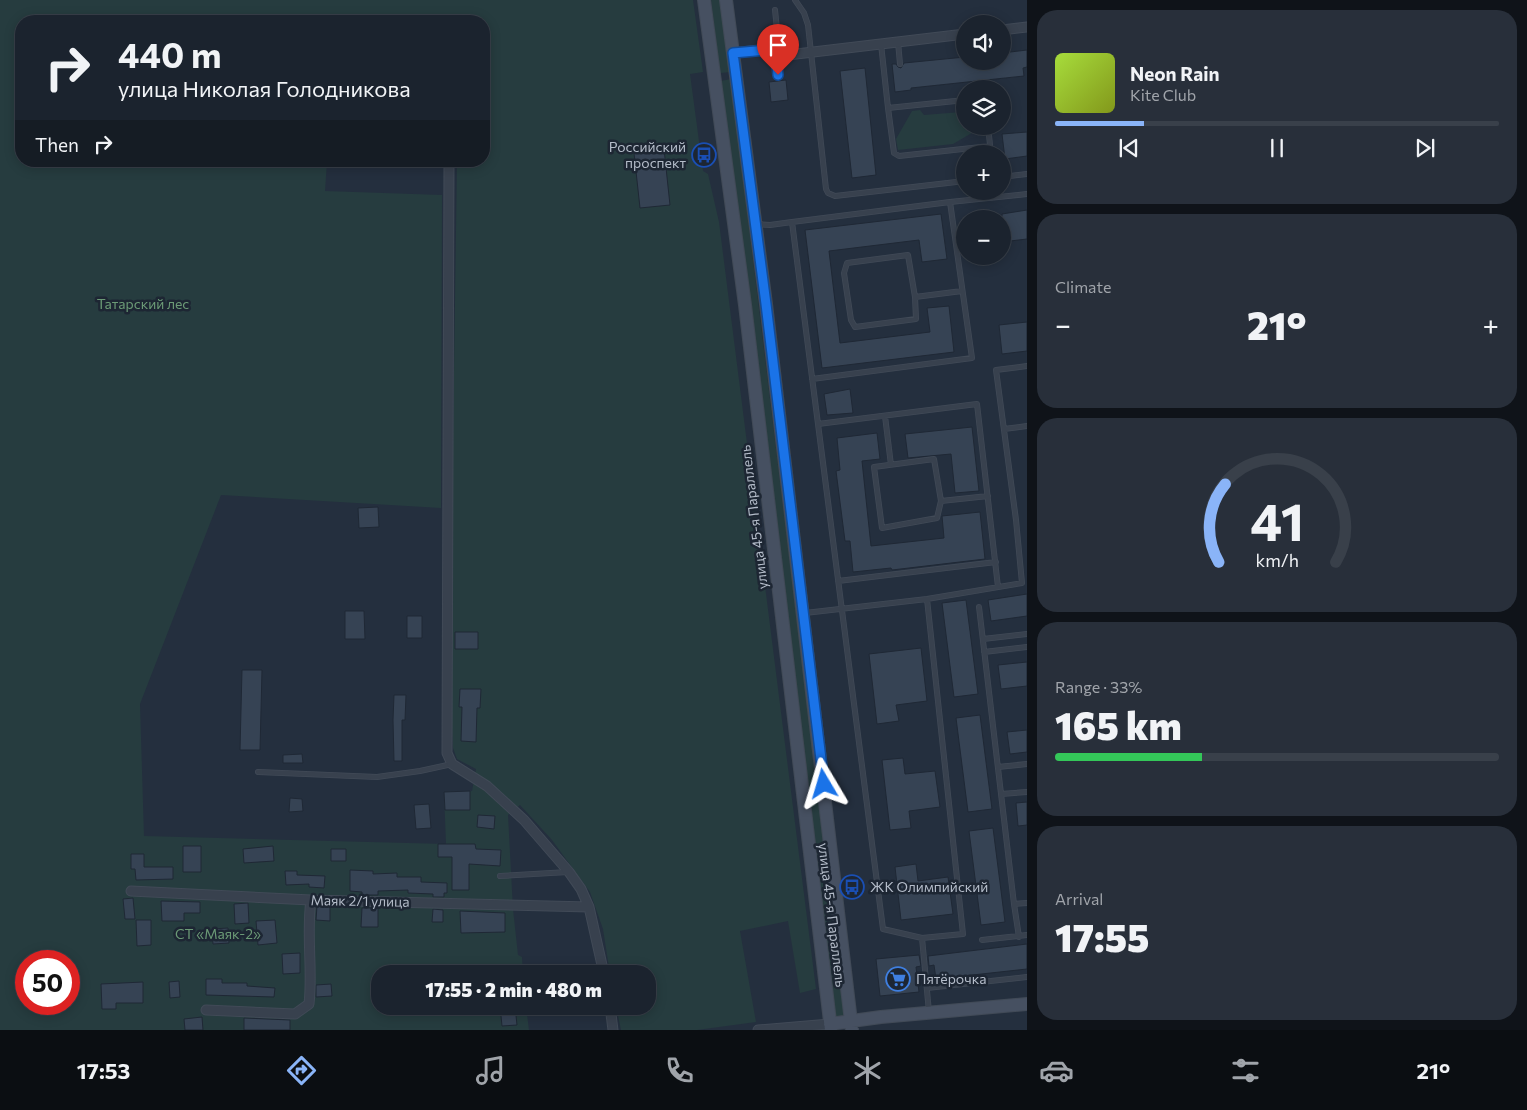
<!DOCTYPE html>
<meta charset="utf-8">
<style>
body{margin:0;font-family:Commissioner,sans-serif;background:#282f3a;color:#f1f3f6;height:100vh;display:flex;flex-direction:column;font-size:19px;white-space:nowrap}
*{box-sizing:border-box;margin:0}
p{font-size:16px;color:#a0a4aa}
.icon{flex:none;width:28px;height:28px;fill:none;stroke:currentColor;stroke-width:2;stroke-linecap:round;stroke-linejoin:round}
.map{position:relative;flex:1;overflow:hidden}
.panel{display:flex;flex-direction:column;gap:10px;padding:10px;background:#0f1319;width:500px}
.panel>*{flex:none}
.top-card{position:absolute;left:15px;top:15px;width:475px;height:152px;border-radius:20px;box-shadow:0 2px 12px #0003,0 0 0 1px #39404a;background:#1b232e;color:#f1f3f6;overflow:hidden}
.controls{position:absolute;left:956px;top:15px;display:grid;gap:10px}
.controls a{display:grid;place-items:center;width:55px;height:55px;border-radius:50%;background:#1b232e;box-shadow:0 2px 12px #0003,0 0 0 1px #39404a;font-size:25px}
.speed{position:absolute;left:15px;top:950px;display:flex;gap:10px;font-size:25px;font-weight:700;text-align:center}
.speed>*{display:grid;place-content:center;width:65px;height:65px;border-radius:50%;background:#1b232e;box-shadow:0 2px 12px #0003,0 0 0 1px #39404a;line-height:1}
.speed .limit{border:8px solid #d22;background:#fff;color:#111}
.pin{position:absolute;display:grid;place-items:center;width:42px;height:42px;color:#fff;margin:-51px -21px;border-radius:50% 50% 50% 0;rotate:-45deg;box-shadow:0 0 5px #0007}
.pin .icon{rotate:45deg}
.me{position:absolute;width:55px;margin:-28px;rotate:353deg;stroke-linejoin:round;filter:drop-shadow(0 0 4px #0008)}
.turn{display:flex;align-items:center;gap:18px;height:105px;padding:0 20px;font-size:22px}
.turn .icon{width:65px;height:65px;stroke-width:2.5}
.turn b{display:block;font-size:35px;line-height:42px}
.then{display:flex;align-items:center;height:48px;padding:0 20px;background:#0003;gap:10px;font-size:19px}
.big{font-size:38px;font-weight:800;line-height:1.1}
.panel .widget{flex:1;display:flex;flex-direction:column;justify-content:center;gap:8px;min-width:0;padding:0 18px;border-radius:20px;background:#282f3a}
.panel .dial{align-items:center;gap:0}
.dial svg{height:130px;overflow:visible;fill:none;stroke:#39404a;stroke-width:7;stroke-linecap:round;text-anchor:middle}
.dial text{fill:#f1f3f6;stroke:none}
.song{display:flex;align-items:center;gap:15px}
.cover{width:60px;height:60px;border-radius:8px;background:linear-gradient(135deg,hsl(80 70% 55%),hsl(70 70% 35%))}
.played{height:5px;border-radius:2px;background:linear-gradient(90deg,#8ab4f8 20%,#39404a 20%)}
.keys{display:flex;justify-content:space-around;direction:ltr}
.heat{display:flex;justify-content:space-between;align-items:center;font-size:28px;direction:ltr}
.charge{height:8px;border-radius:4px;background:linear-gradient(90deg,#34c759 33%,#39404a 0)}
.trip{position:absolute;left:371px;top:965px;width:285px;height:50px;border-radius:20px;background:#1b232e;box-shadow:0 2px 12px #0003,0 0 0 1px #39404a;font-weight:800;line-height:50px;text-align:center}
.tabs{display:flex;height:80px;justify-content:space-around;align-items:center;background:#0b0e12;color:#a0a4aa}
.tabs .icon{width:35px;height:35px}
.tabs .on{color:#8ab4f8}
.tabs b{font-size:22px;color:#f1f3f6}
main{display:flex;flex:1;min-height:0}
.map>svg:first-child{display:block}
.green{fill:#263c3f;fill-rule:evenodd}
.building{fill:#364354;stroke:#1f2835}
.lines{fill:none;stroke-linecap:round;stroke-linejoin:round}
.lane-casing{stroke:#414a57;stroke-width:6}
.street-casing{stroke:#414a57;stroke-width:11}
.secondary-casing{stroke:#414a57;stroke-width:14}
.lane{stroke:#38414e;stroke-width:4.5}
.street{stroke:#38414e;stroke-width:9}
.secondary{stroke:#465061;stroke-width:12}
.route-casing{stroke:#114b97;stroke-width:12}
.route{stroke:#1a73e8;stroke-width:9}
.labels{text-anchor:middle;stroke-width:5;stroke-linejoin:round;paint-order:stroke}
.poi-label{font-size:14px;fill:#b4bcc9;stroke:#1d2633;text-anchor:start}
.park-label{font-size:14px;fill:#6b9a76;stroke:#1d2633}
.street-label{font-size:14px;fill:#b4bcc9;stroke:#1d2633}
</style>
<main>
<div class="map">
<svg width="1027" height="1030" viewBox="0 0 1027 1030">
<rect width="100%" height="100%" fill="#242f3e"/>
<path class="green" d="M0,0H693L703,72L690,74L703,171L708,174L719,222L816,989L800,993L788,921L740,931L756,1022L697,1030H621L616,1006H648V974H610L603,929L590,892L552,840L520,805L508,815L513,909L518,955L522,957L523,974H380V1006H526L529,1030H0ZM21,21H484V161H457L453,442L451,707L453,748L457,759L476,769L472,791L444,792L446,844L144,836L140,704L221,495L441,508L442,195L325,191L327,161H21ZM26,961H69V1004H26Z
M711,0H722L731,72L720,73Z
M731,79L845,1015L840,1017L836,1016L835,1013L721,81Z
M920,110L924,115L961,112L965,116V126L982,127L953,144L898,150L896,139L912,111Z"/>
<path class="building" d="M1027,50V67L1023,68L1024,76L911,88V90L895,92L892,64H896L898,67L901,68L904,63L965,57V61H1002V53Z
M865,68L876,175L852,178L840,71Z
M786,80L788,100L771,102L769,82Z
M1027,132V156L1005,159L1002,134Z
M664,149L670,205L640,208L634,153Z
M1027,210V239L1002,242V214Z
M941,214L947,259L922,262L919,240L829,251L840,343L930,332L927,308L949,306L954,352L822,368L805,230Z
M1027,322V351L1002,354L999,325Z
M850,389L853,413L827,415L824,394Z
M972,427L979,491L955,493L951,454L908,458L905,434Z
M877,433L880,459L862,461L871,546L944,538L942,516L980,512L985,559L892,570L891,568L853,572L850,541H845L836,471L840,470L837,438Z
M378,507L379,527L359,528L358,508Z
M1027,594V616L991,621L988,600Z
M966,600L978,694L954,697L942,603Z
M345,611H364L365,639H345Z
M407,616H422V638H407Z
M455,632H478V649H455Z
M921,648L927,701L896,705L899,721L877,724L869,654Z
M1027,662V686L1001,689L998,665Z
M242,670H262L260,750H240Z
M460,689H481L480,708H477L476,742L461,741L462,707H459Z
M394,695H406L405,720H402V761H394L393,720Z
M980,715L992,809L968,812L956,718Z
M1027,730V752L1010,754L1007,732Z
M302,754L303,763H283V755Z
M903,758L905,774L935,771L940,807L909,811L911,828L890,830L882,760Z
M470,791V810H445L444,792Z
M290,798L302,799L303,811L289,812Z
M1027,802V825L1018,826L1016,803Z
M429,804L431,828L416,829L414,805Z
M478,815L495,816L494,829L477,827Z
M993,828L1005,922L981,925L969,831Z
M438,844H475L476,849L501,850L500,866L469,864V890H452V857H438Z
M183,846H201V872H183Z
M273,846L274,861L244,863L243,849Z
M331,849H346V861H331Z
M131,854H144V867H173V879L136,880L135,869H131Z
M916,864L918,881L948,877L953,914L901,920L895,867Z
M350,870L373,871V874L397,873V877H421V882L447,883V893H444V897H433V894L408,893V890L378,891V895H362V892L350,891Z
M285,871H297V875L325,876L324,888L309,887V884L286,885Z
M133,898L135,919H125L123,899Z
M161,901L200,902V913H184V921H162Z
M248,903L249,923L235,924L234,904Z
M317,906L330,907V921L316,920Z
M362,908H378V927H361Z
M433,909L443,910V922H432Z
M460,911L505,913V932L461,933Z
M136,920H151V945L137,946Z
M275,920L277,943L258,945L256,921Z
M228,928L229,943L213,944L212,929Z
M1027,944V969L936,979L934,965L929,966L928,956Z
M300,953V973L283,974L282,954Z
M919,955L921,966L916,967L919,992L880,996L876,959Z
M206,979H222V983H247V986L275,988L274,997L206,995Z
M179,981L180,997L170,998L169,982Z
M143,982V1003H116V1009H102L101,984Z
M331,984L332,996L316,997V985Z
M500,1006H515L517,1025L502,1026Z
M202,1017L203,1030H185L184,1019Z
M244,1018L290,1020V1030H244Z"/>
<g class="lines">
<g class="lane-casing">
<path id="lane" d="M795,0L804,13L808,25L826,189L828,193L835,196L965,181
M898,42L900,64
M881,44L888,108
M766,49V39L777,29L775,10
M776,56L778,75
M965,100L888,108L894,153L899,156L990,146
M988,126L991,154
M1002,177L1027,174
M950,202L1027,194
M792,222L950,202L972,358L812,379
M757,224L770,225L792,222L883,929L922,938L963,934L927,599
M915,297L908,255L847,263L844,273L851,320L855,327L916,319L915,297L962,291
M885,416L891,465
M818,424L977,404L998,587
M1004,429L1027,426
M941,501L937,518L882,528L874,467L934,459L941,501L988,496
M838,581L996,562
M979,607L1014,904L1027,903
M805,613L927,599L1022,583L1016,520L996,370L1027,366
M983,639L1027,634
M984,652L1027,647
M998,767L1027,764
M258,772L377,777L420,771L452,764
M1001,794L1027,792
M500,876L568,872
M1014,904L1019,937
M922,938L929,1012
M982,940L1027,935
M927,988L1027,977
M532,1007L541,1006"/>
</g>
<g class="street-casing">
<path id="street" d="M1002,30L1027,27
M733,53L766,49L767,54L771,57L965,34
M449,161L447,753L452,764L487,786L524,820L569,872L581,889L589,907L604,974
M131,891L311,900L589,907
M610,1006L613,1030
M206,1010L295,1014L309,1004C313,969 306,935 311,900
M758,1030L830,1024"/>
</g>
<g class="secondary-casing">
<path id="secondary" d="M704,0L745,305L831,1030
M726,0L766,304L852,1030
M830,1024L881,1017L1027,1004"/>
</g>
<use href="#lane" class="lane"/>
<use href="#street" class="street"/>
<use href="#secondary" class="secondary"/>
</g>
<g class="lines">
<g class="route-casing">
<path id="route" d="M778,75L776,56H769L766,50L733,53L766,304L824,784"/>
</g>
<use href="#route" class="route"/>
</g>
<defs>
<g id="bus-ring" transform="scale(1.25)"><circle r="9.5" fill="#1d2633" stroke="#1a4fb4" stroke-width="1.5"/><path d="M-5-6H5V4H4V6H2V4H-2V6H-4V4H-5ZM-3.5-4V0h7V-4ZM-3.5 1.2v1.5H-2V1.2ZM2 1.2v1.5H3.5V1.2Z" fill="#1a4fb4"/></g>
<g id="supermarket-ring" transform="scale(1.25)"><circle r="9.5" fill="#1d2633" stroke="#3f7fe0" stroke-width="1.5"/><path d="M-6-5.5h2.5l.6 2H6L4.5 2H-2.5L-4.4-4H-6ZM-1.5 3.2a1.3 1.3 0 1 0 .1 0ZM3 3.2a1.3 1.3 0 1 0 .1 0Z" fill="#3f7fe0"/></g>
</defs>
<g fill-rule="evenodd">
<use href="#bus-ring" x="704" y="155"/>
<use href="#bus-ring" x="852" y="887"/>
<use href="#supermarket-ring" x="898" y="979"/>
</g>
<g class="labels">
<g class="poi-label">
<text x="686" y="152" text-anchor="end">Российский<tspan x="686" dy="16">проспект</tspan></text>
<text x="870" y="892">ЖК Олимпийский</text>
<text x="916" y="984">Пятёрочка</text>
</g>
<g class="park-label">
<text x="143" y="309">Татарский лес</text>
<text x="218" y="939">СТ «Маяк-2»</text>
</g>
<g class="street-label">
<text transform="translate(754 517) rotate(-97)" y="5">улица 45-я Параллель</text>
<text transform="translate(360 901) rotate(1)" y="5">Маяк 2/1 улица</text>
<text transform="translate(832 915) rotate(83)" y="5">улица 45-я Параллель</text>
</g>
</g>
</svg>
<div class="controls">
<a><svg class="icon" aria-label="sound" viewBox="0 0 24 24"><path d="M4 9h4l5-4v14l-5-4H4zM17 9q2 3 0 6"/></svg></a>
<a><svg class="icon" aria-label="layers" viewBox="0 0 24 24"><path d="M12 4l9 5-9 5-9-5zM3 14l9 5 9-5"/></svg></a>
<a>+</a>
<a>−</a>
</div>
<div class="speed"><div class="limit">50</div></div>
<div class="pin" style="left:778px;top:75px;background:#d93025"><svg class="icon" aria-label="arrive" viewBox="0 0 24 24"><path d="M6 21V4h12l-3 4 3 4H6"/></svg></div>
<svg class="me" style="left:824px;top:784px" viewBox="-20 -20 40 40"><path d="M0-17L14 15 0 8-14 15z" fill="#1a73e8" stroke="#fff" stroke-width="4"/></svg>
<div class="trip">17:55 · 2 min · 480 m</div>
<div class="top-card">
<div class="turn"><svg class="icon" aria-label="right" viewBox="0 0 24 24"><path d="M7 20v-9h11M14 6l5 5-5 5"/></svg><div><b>440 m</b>улица Николая Голодникова</div></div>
<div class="then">Then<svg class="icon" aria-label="right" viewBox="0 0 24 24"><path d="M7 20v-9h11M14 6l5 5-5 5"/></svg></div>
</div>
</div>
<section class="panel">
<div class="widget">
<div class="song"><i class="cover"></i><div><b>Neon Rain</b><p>Kite Club</p></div></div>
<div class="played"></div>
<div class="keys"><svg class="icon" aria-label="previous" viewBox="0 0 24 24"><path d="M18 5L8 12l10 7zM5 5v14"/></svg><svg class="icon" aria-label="pause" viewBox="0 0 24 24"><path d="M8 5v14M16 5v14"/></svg><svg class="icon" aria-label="next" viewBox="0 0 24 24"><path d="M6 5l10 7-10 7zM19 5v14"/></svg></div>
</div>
<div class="widget"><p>Climate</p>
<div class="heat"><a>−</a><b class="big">21°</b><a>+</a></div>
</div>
<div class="widget dial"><svg viewBox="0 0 100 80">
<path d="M14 69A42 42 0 1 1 86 69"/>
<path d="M14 69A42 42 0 0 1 18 21" stroke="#8ab4f8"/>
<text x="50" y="56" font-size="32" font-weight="700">41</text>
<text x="50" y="72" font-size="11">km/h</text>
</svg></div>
<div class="widget"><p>Range · 33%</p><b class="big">165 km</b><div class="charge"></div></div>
<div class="widget"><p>Arrival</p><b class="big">17:55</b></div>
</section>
</main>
<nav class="tabs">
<b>17:53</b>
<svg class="icon on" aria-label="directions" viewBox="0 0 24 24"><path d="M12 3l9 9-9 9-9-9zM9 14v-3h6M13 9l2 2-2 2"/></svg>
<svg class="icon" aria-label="music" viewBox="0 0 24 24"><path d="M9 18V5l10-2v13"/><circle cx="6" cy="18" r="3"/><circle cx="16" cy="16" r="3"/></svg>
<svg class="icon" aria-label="phone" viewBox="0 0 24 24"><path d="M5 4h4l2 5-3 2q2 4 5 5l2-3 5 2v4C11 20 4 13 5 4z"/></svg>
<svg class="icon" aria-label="climate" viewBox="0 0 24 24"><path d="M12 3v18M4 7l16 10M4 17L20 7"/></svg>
<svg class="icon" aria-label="car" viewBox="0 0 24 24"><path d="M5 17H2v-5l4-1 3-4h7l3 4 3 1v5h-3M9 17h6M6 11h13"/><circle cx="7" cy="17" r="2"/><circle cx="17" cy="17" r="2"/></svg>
<svg class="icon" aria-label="filters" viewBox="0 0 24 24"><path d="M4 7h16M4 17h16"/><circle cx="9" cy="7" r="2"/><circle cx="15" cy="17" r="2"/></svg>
<b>21°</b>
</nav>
